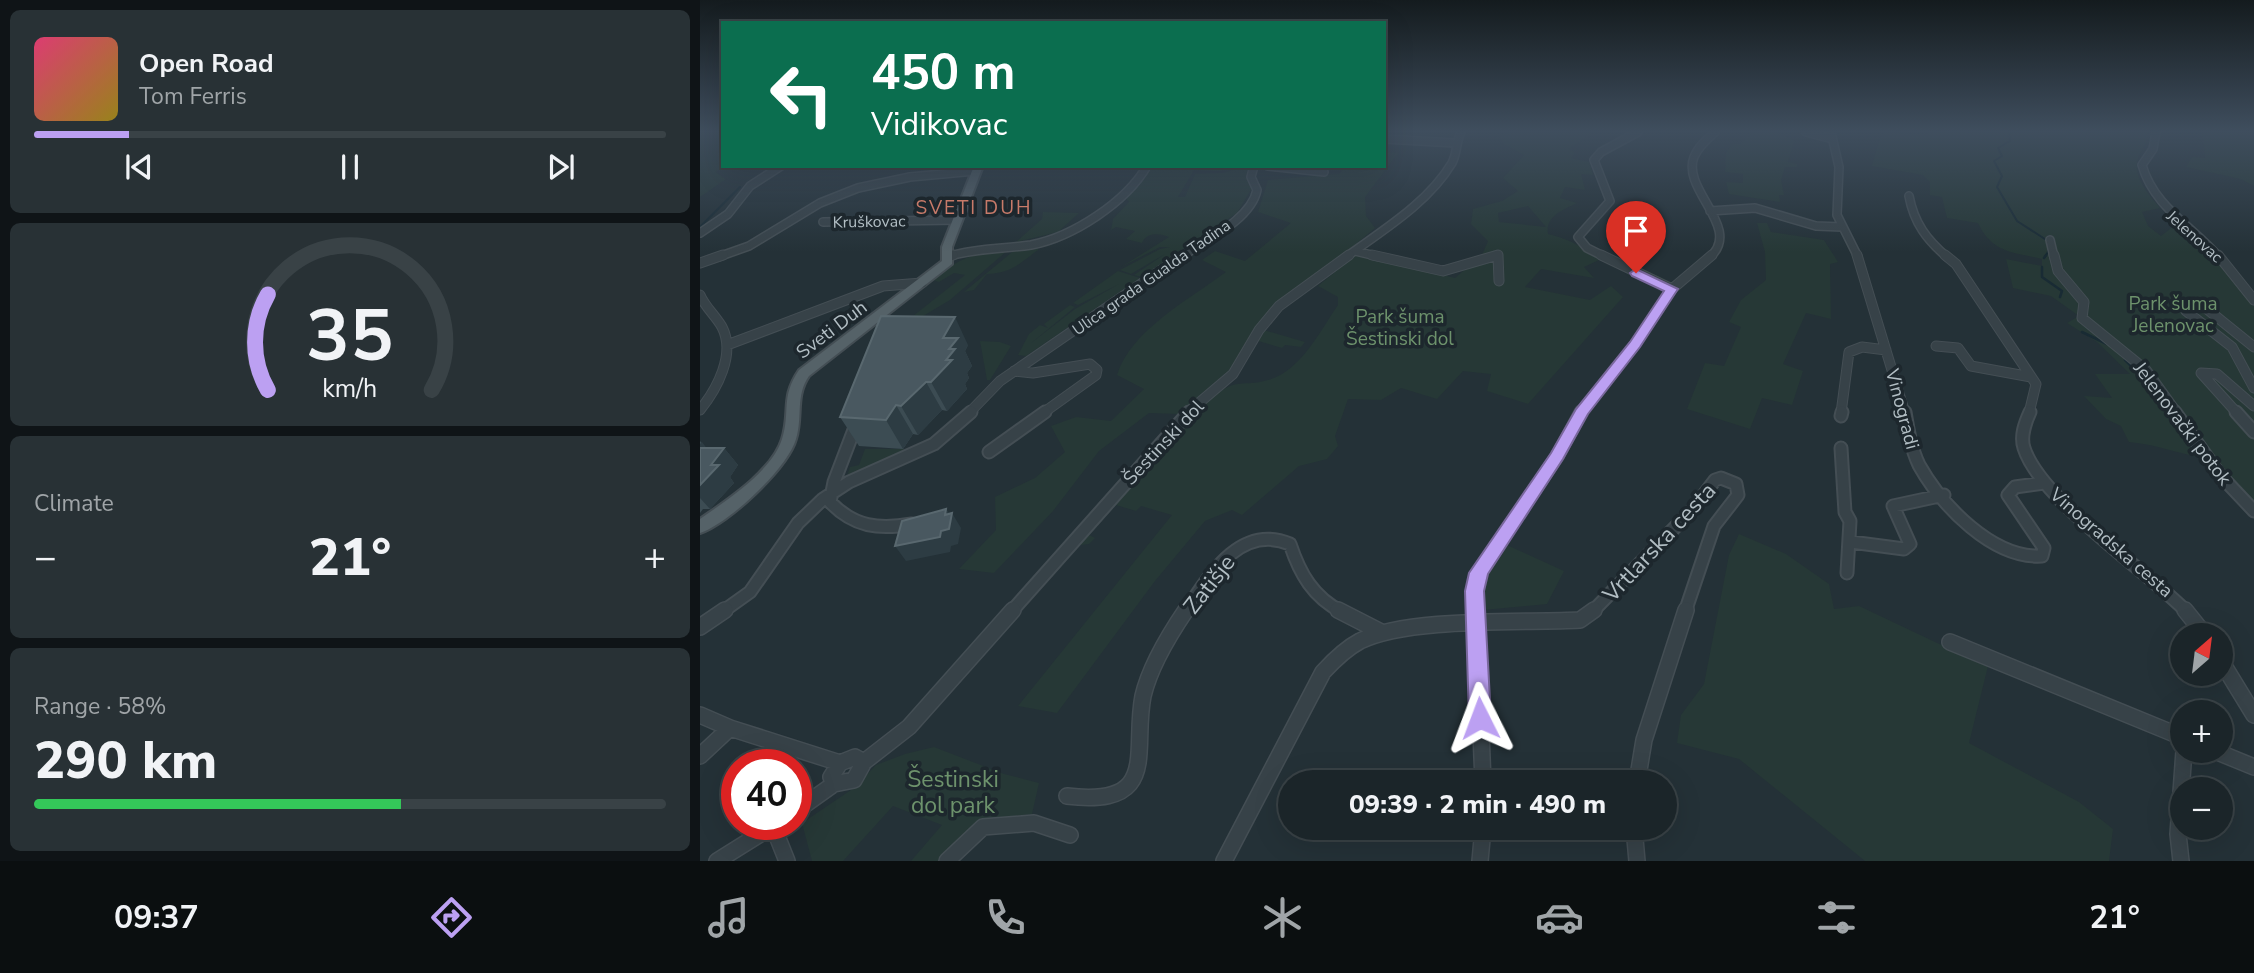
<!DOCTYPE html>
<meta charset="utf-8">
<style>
body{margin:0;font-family:"Nunito Sans",sans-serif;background:#283135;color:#f1f3f6;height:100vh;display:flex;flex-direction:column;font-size:26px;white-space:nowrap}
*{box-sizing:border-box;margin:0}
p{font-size:23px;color:#a0a5a8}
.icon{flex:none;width:38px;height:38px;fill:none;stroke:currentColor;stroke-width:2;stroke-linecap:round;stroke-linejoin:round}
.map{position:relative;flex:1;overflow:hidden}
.drawer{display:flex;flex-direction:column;gap:10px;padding:10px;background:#0f1417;width:700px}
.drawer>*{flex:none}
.guide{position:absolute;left:21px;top:21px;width:665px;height:147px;border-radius:0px;box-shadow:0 7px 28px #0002,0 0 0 2px #394246;background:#0b6e4f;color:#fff;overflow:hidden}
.needle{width:46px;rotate:28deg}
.tools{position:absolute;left:1470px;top:623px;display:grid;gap:14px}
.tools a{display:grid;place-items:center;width:63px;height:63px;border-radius:50%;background:#1b2529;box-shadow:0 7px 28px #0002,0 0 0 2px #394246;font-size:35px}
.speed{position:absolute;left:21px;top:749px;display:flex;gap:14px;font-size:35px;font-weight:700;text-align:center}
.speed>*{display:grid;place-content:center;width:91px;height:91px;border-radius:50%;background:#1b2529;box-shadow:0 7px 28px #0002,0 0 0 2px #394246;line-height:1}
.speed .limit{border:10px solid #d22;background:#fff;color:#111}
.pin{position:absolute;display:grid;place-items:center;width:60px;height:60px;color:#fff;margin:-72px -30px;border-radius:50% 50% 50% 0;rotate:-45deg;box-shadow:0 0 7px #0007}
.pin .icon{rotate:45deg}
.me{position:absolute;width:77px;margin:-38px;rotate:357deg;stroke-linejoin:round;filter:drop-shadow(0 0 5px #0008)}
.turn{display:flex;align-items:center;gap:24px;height:147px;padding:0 35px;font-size:32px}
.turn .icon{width:91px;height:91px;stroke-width:2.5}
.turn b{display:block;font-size:49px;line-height:60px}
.big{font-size:52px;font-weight:800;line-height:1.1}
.drawer .card{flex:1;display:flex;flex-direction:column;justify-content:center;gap:10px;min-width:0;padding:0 24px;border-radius:10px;background:#283135}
.drawer .dial{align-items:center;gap:0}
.dial svg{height:182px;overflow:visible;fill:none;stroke:#394246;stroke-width:7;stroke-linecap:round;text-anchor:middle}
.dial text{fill:#f1f3f6;stroke:none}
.song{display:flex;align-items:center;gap:21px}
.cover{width:84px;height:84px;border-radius:10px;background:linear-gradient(135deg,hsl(340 70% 55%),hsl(50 70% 35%))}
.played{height:7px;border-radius:4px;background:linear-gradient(90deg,#bca0f2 15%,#394246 15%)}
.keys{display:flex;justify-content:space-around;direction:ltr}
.heat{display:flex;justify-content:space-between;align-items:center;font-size:38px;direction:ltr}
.charge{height:10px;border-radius:5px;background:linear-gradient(90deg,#34c759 58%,#394246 0)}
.trip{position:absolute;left:578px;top:770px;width:399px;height:70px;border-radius:35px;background:#1b2529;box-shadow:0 7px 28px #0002,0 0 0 2px #394246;font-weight:800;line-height:70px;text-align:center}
.dock{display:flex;height:112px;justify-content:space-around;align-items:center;background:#0b0f10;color:#a0a5a8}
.dock .icon{width:49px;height:49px}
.dock .selected{color:#bca0f2}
.dock b{font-size:32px;color:#f1f3f6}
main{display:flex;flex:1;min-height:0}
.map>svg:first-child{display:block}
.green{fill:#263836;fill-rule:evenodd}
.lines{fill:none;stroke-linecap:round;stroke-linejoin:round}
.stream-far1{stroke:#192b34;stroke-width:2}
.stream{stroke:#192b34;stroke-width:2.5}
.minor-far3-casing{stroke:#444e54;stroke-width:10}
.minor-far2-casing{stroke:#444e54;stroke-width:11}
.minor-far1-casing{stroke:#444e54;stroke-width:15}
.minor-casing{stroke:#444e54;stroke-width:18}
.major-casing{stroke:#444e54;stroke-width:4}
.minor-far3{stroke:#374248;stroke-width:7}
.minor-far2{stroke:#374248;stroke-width:9}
.minor-far1{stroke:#374248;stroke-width:11}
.minor{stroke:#374248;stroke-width:15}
.major{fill:#556268;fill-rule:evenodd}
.wall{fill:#3c4c53}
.shaded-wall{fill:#2d3c43}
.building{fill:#495860;stroke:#59686f;stroke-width:2}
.route{fill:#bca0f2;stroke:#7a689d;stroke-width:2}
.labels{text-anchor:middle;stroke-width:7;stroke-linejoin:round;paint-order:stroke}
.far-street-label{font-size:16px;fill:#b2bec4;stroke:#1d272d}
.far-quarter-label{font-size:19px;letter-spacing:2px;fill:#c87b6a;stroke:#1d272d}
.park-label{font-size:19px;fill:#6d926c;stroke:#1d272d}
.street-label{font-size:19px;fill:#b2bec4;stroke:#1d272d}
.near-street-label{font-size:23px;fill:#b2bec4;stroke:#1d272d}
.near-park-label{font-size:23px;fill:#6d926c;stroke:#1d272d}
</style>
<main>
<section class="drawer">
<div class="card">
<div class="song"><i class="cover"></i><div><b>Open Road</b><p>Tom Ferris</p></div></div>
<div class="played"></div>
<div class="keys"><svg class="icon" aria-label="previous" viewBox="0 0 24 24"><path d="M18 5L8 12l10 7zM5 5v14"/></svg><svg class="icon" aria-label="pause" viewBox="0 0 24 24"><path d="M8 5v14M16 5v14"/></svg><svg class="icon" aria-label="next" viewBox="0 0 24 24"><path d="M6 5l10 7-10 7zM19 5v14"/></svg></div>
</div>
<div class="card dial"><svg viewBox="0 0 100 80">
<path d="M14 69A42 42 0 1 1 86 69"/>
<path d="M14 69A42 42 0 0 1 14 27" stroke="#bca0f2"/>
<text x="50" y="56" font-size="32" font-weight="700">35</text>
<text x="50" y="72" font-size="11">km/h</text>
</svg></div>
<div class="card"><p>Climate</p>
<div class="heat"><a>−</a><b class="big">21°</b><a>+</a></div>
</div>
<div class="card"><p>Range · 58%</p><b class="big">290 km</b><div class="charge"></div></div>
</section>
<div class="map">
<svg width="1554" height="861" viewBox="0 0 1554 861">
<rect width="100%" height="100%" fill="#243137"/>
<path class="green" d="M0,132H23V166H27L15,172L26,179L0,197Z
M812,132H893L869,149L875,153L871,158L889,162L893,175L881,174L885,190L865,187L860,198L877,203C863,210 845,216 848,234C873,240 881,248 903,258L884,267L894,278L841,269L825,287L890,300L911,286L923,297L828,404L787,391L791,374L763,371L737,399L701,388L681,400L648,399L635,436L638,446L627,459L599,466L542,515L532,510L505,521L455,581L357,713L318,706L472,515L441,506L436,511L416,505L389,535L395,538L389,544L381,545L378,541L512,397C541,376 540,388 568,380C601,371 620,331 638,305V297L618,286L657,254L755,278L782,255L788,241L771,224L773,209L802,201L818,191L803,178L824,155L804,144L800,135ZM828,206L846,227L799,222L798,213Z
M1053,132H1077L1094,141L1088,162L1097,164V167H1085L1081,180L1084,195H1079L1080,202L1029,194L1026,182L1043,183V174L1025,172L1026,153L1032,144H1040Z
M1185,132L1227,135L1230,132H1448C1447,143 1442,148 1438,158C1432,177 1449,195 1460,208L1442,212L1448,226L1461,236L1476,224L1491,229L1527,267L1554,304V506L1515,460C1484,456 1461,445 1429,442L1421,426L1406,419L1384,396L1412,398L1395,374H1430L1397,342L1367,323L1379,316L1351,296L1313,288L1306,259L1342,266V259C1313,252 1292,253 1278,223L1247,218L1242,197L1230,195V182L1223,175L1172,166L1180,138Z
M1503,132H1554V186L1541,179L1486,167L1492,157L1505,158Z
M684,152L698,153L665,197L666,216L675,228L609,284L583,300L534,366L478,414L449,413L399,451L353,511L294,573L259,569L296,530L295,497L335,478L365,452L351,426L376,417L411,421L444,389L417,375C431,330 490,299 526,272L502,260L515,251L545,261L591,223L558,212L568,180L639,174L646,166H684Z
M450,166H535L520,171L494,170L478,197H485L495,174L522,173L548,166L547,177L552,188L537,213L442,277L434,275L465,254L431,274L420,270L460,249L470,247H460L421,267L469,237C460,233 446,232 442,243L426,239L435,231L416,227L411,230L413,219L429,202L425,197L445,179Z
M343,212L379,213L358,232L316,242L342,219Z
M1057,223H1067L1071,232L1124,240L1138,262L1130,264L1131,319L1106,313L1083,364L1103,371L1092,405L1062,398L1050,429L987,409L1005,363L1024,366L1041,327L1029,322L1041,300L1066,280L1065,252Z
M338,247V250C319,264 311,273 287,274L274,290L264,292L317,248Z
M308,250L250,300L208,325V320L265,275L254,273L239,282L233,280C253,261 280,249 308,250Z
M418,271L440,278L326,356L318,355L329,334L340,325L348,328L344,324L370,305L375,307L330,344L375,309L419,284L378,305L373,303Z
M561,331H567L605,342L601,347L585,345L582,348L555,340Z
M280,341L300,342L311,346L290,380H287Z
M165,449H209L147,476L150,467L159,465Z
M1039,534L1086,554L1129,584L1134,609L1159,606L1254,651L1289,662L1269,743L1379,802L1413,829L1409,861H1165L1039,759L977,743L981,715L1004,684L1029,555Z
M807,545L864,571L847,604L783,610C781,581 790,567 807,545Z
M234,747L304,774L339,783L332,814C276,820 277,818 239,861H211L242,825L193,806L143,861H112L102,823L154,788L176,765L205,754Z"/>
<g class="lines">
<path class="stream-far1" d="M1309,132L1310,141L1298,148L1302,156L1294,161L1302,176L1297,187L1317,221L1348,241
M0,227L40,187
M1345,257L1349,250"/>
<path class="stream" d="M1344,258L1346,255
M1342,267V277L1362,291L1360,297
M1382,332L1407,344
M1425,360L1440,375
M1446,384L1474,421"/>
<g class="minor-far3-casing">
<path id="minor-far3" d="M1106,132L1129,138
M1131,132L1139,167L1137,215L1158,257
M1456,132L1453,149L1442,165C1454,207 1492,226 1519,257
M684,139L755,143
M568,166L624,172
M1209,196C1214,223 1227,240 1247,257
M1010,211L1055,208L1116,226L1142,227
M123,222L257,220
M0,233L28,214L50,186L81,166
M1350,240L1354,257
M655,251L680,257
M250,256C277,248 304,249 331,245C373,237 426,202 447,166
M18,257L49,246L120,203L158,188L210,177L275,171
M481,257C504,241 551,220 557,190L551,177L554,166
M646,257C683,230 728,203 752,163C757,154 756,142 761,132
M792,257H798
M905,257L887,248L878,237L910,201L894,160L901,152L938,132
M1010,257C1043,228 981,190 994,157C998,147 1007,139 1015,132"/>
</g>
<g class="minor-far2-casing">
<path id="minor-far2" d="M672,255L743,271L798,255L799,281
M901,255L972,289
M1157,255L1205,413
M1245,255L1256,264L1336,384L1329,413
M1354,255L1358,271L1384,302L1382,318L1446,370L1477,413
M1518,255L1554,300
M250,256L253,255
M0,263L23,255
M0,295C5,307 16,316 22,327C36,354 17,389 0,410
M27,345L183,286L222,283
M1236,346L1258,348L1271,366L1331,377
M1554,347L1502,305L1483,303L1486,311L1532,347L1554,388
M314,371L333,373L390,364L397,370L396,375L343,413
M269,413L300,381L483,255
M487,413L533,374L559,330L579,306L649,255
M880,413L935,344L972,289L1012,255
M1141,413L1149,352L1162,347L1186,350
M1537,413L1501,373L1517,374L1554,406"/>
</g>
<g class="minor-far1-casing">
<path id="minor-far1" d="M1205,412C1208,430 1211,448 1219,465C1242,506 1293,559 1342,556L1344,548L1308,495L1315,487L1344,483
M1330,412C1325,423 1320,436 1324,448C1340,499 1446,570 1487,612
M1475,412L1520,475L1554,511
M1536,412L1554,432
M1141,416L1142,412
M157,422L134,482L130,502C154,527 179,530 212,524
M1141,448L1145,512L1150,521L1147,573
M289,452L345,412
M1151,542L1204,549L1210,544L1193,506L1244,495
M22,612L50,592L98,523L123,499L149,482L234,444L271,412
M311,612L489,412
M485,612C509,576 540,523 590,544C600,574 613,597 642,612
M776,612L775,591L779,573L858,455L881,412
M892,612L993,509L1015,480L1021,478L1036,484L1038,495L1014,526L985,612"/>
</g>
<g class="minor-casing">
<path id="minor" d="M638,610L681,632
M776,610L783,782
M1485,610L1505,635
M0,627L25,610
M1250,642L1482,737
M1521,661L1554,715
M0,715L30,728L140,763
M1515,751L1554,767
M0,756L30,728
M164,762L209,727L313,610
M937,782L944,740L986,610
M134,784L131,777L140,763L155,757L164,762
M134,784L154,780L164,762
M367,796C461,807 432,752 443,696C450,666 469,635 486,610
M96,811L134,784
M73,826L87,861
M934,828L937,861
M17,861L76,824
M247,861L283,827L334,823L370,835
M524,861L623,672C634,660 645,649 660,641C709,617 823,623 880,620L894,610
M780,861L783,828
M1481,861L1478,834L1484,751"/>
</g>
<g class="major-casing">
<path id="major" d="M274,166H283L252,247V264L109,376C95,396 103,417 96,439C88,468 28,524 0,533V519C27,500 72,471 82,439C91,411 80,398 99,370L242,261V247Z"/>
</g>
<use href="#minor-far3" class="minor-far3"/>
<use href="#minor-far2" class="minor-far2"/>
<use href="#minor-far1" class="minor-far1"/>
<use href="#minor" class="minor"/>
<use href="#major" class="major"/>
</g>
<path class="wall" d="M268,345L265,351L272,366L267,373L269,378L265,384L267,389L247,411L242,410L218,435L213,434L203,449L159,446L140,417Z
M0,441L6,448H24L38,465L30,477L34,483L10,509H3L0,513Z"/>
<path class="shaded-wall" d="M255,317L268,345L265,351L272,366L267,373L269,378L265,384L267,389L247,411L231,382L246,360L243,338Z
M226,382L242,410L218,435L201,406Z
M196,405L213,434L203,449L186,420Z
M2,442L15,459L24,448L38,465L30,477L34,483L10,509L0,498V444Z
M246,509L252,517V513L261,528L258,544L251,546L250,552L206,561L195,546L245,515Z"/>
<path class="building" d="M181,316L255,317L243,338H258L249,349H255L246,360H252L231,382H226L201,406L196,405L186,420L140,417Z
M0,448H24L11,465H19L0,485Z
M246,509L245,515L252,513L249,529L241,531L240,537L195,546L202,521Z"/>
<linearGradient id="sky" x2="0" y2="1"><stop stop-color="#141b1e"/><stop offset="0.52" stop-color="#3f4e5e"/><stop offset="1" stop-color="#3f4e5e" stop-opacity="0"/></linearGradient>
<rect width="1554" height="252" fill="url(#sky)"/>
<path class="route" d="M936,269L978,289L940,347L888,414L863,459L788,574L784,591L791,718L787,725L780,728L772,725L769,718L765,591L769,573L851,453L876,409L930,342L964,291L932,276L930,273Z"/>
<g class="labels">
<g class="far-street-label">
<text transform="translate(169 221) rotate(-1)" y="6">Kruškovac</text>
<text transform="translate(1495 236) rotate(42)" y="6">Jelenovac</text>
<text transform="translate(451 277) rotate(-35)" y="6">Ulica grada Gualda Tadina</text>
</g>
<g class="far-quarter-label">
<text x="274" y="214">SVETI DUH</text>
</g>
<g class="park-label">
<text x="1473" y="310">Park šuma<tspan x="1473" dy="22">Jelenovac</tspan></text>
<text x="700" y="323">Park šuma<tspan x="700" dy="22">Šestinski dol</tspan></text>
</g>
<g class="street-label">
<text transform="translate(131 329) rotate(-37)" y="7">Sveti Duh</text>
<text transform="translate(1203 409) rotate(75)" y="7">Vinogradi</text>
<text transform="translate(1483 423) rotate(53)" y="7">Jelenovački potok</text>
<text transform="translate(463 442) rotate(-47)" y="7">Šestinski dol</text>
<text transform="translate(1412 542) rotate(41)" y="7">Vinogradska cesta</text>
</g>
<g class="near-street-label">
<text transform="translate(959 542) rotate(-47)" y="8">Vrtlarska cesta</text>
<text transform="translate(509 584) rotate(-52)" y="8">Zatišje</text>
</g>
<g class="near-park-label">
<text x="253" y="787">Šestinski<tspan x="253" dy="26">dol park</tspan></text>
</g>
</g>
</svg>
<div class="tools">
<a><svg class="needle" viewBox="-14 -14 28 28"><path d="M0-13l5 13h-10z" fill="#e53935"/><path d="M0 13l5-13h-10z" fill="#a0a5a8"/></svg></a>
<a>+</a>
<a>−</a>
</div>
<div class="speed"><div class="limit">40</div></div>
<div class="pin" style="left:936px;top:273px;background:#d93025"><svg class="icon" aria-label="arrive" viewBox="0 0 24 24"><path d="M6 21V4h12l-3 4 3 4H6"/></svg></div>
<svg class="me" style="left:780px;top:718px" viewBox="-20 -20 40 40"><path d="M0-17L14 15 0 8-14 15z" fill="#bca0f2" stroke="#fff" stroke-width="4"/></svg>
<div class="trip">09:39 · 2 min · 490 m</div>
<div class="guide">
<div class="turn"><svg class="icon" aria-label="left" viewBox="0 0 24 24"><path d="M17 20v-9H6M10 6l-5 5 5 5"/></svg><div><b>450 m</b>Vidikovac</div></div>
</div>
</div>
</main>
<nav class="dock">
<b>09:37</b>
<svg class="icon selected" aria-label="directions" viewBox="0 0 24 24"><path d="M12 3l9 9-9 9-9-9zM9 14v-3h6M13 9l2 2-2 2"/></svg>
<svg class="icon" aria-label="music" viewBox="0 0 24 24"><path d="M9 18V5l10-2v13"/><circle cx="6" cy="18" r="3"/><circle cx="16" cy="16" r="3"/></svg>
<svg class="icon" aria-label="phone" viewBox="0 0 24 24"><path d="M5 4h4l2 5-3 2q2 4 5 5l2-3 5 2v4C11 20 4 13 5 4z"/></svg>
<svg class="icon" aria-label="climate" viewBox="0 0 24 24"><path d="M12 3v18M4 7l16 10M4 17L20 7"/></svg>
<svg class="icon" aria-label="car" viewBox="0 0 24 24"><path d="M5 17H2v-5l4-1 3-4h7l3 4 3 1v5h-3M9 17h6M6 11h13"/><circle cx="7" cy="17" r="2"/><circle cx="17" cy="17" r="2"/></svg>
<svg class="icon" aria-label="filters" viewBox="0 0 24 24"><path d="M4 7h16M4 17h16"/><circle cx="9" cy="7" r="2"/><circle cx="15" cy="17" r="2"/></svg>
<b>21°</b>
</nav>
